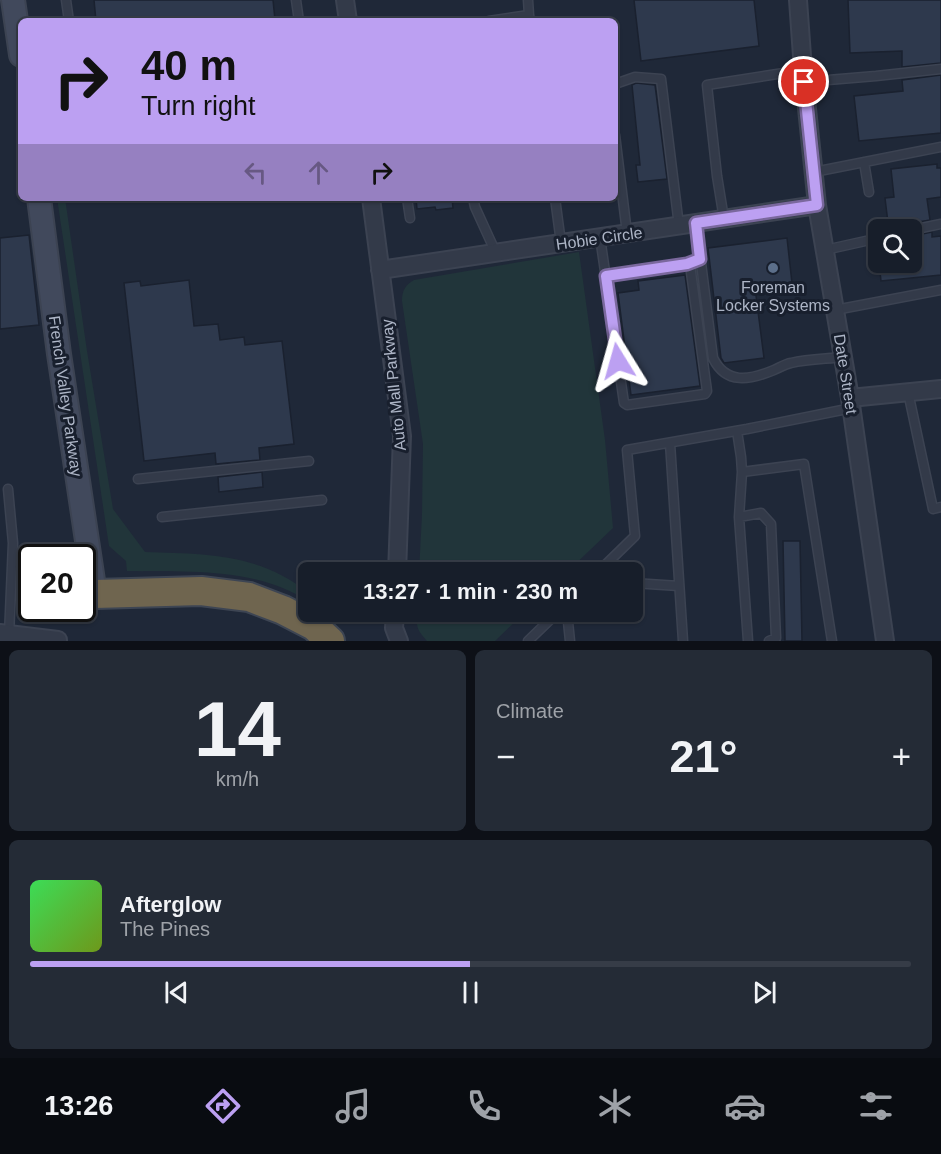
<!DOCTYPE html>
<meta charset="utf-8">
<style>
body{margin:0;font-family:Helvetica,sans-serif;background:#242b36;color:#f1f3f6;height:100vh;display:flex;flex-direction:column;font-size:22px;white-space:nowrap}
*{box-sizing:border-box;margin:0}
p{font-size:20px;color:#9ea2a8}
.icon{flex:none;width:33px;height:33px;fill:none;stroke:currentColor;stroke-width:2;stroke-linecap:round;stroke-linejoin:round}
.map{position:relative;height:641px;overflow:hidden}
.drawer{display:flex;flex-direction:column;gap:9px;padding:9px;background:#0d1017;flex:1}
.drawer>*{flex:none}
.top-card{position:absolute;left:18px;top:18px;width:600px;height:183px;border-radius:9px;box-shadow:0 2px 4px #0004,0 0 0 2px #363c47;background:#bca0f2;color:#111;overflow:hidden}
.buttons{position:absolute;left:868px;top:219px;display:grid;gap:12px}
.buttons a{display:grid;place-items:center;width:54px;height:54px;border-radius:9px;background:#171e2a;box-shadow:0 2px 4px #0004,0 0 0 2px #363c47;font-size:30px}
.speed{position:absolute;left:18px;top:544px;display:flex;gap:12px;font-size:30px;font-weight:700;text-align:center}
.speed>*{display:grid;place-content:center;width:78px;height:78px;border-radius:50%;background:#171e2a;box-shadow:0 2px 4px #0004,0 0 0 2px #363c47;line-height:1}
.speed .limit{border:3px solid #111;border-radius:9px;background:#fff;color:#111}
.pin{position:absolute;display:grid;place-items:center;width:51px;height:51px;color:#fff;margin:-26px;border:3px solid #fff;border-radius:50%;box-shadow:0 2px 6px #0007}
.me{position:absolute;width:66px;margin:-33px;rotate:352deg;stroke-linejoin:round;filter:drop-shadow(0 0 4px #0008)}
.turn{display:flex;align-items:center;gap:21px;height:126px;padding:0 24px;font-size:27px}
.turn .icon{width:78px;height:78px;stroke-width:2.5}
.turn b{display:block;font-size:42px;line-height:51px}
.lanes{display:flex;align-items:center;height:57px;padding:0 24px;background:#0003;justify-content:center;gap:30px;direction:ltr}
.lanes .off{opacity:.35}
.big{font-size:45px;font-weight:800;line-height:1.1}
.drawer .widget{flex:1;display:flex;flex-direction:column;justify-content:center;gap:9px;min-width:0;padding:0 21px;border-radius:9px;background:#242b36}
.drawer .dial{align-items:center;gap:0}
.dial b{font-size:78px;line-height:1}
.song{display:flex;align-items:center;gap:18px}
.cover{width:72px;height:72px;border-radius:9px;background:linear-gradient(135deg,hsl(130 70% 55%),hsl(80 70% 35%))}
.played{height:6px;border-radius:3px;background:linear-gradient(90deg,#bca0f2 50%,#363c47 50%)}
.keys{display:flex;justify-content:space-around;direction:ltr}
.heat{display:flex;justify-content:space-between;align-items:center;font-size:33px;direction:ltr}
.drawer .tiles{flex:1;display:grid;gap:9px;grid-template-columns:1fr 1fr}
.widget:last-child{grid-column:span 2}
.trip{position:absolute;left:298px;top:562px;width:345px;height:60px;border-radius:9px;background:#171e2a;box-shadow:0 2px 4px #0004,0 0 0 2px #363c47;font-weight:800;line-height:60px;text-align:center}
.menu{display:flex;height:96px;justify-content:space-around;align-items:center;background:#090c11;color:#9ea2a8}
.menu .icon{width:42px;height:42px}
.menu .on{color:#bca0f2}
.menu b{font-size:27px;color:#f1f3f6}
.map>svg:first-child{display:block}
.green{fill:#21353a}
.building{fill:#2e394d;stroke:#1a212f;stroke-width:1.5}
.lines{fill:none;stroke-linecap:round;stroke-linejoin:round}
.service-casing{stroke:#3c4352;stroke-width:11}
.minor-casing{stroke:#3c4352;stroke-width:20}
.secondary-casing{stroke:#3c4352;stroke-width:26}
.motorway-casing{stroke:#3d4553;stroke-width:32}
.service{stroke:#333a49;stroke-width:8}
.minor{stroke:#333a49;stroke-width:16}
.secondary{stroke:#41495c;stroke-width:22}
.motorway{stroke:#6f654f;stroke-width:28}
.route-casing{stroke:#7a689d;stroke-width:15}
.route{stroke:#bca0f2;stroke-width:10}
.service-dot{fill:#5c6f8a;stroke:#181f2d;stroke-width:2}
.labels{text-anchor:middle;stroke-width:6;stroke-linejoin:round;paint-order:stroke}
.street-label{font-size:16px;fill:#adb5c6;stroke:#181f2d}
.poi-label{font-size:16px;fill:#adb5c6;stroke:#181f2d}
</style>
<div class="map">
<svg width="941" height="641" viewBox="0 0 941 641">
<rect width="100%" height="100%" fill="#1f2838"/>
<path class="green" d="M57,198H65L87,351L113,509L145,552C205,554 259,553 309,593V602C258,567 186,572 127,571L126,561L109,546Z
M579,252L605,440L613,528L566,573H419L422,514L423,444L402,301C402,291 405,285 414,280Z
M417,612H525L495,641H427C417,630 416,627 417,612Z"/>
<path class="building" d="M94,0H273L275,20L96,21Z
M634,0H754L759,46L641,61Z
M848,0H941V63L902,67V51L850,53Z
M941,75V133L859,141L854,96L903,91L902,80Z
M636,83L655,85L667,179L638,182L636,165H640L632,85Z
M937,164V168H941V197L927,199L930,220L912,223V220L888,223L885,198L894,197L891,169Z
M416,198H452L453,208L436,210L435,207L417,209Z
M932,232V237L941,236V275L881,281L879,262H912V236Z
M29,235L39,325L0,329V238Z
M787,238L792,283L755,288L764,358L724,363L721,358L708,248Z
M685,275L700,386L631,395L618,293L639,290L638,281Z
M189,280L194,326L218,324L220,340L244,337L245,345L282,341L294,444L259,448L260,460L216,464L215,453L144,461L124,283L140,281L141,286Z
M262,472L263,487L219,492L218,477Z
M783,541H800L802,641H785Z"/>
<g class="lines">
<g class="service-casing">
<path id="service" d="M66,0L69,21
M296,0L299,21
M528,0L529,15
M489,21L529,15L530,21
M804,82L876,76L941,69
M615,84L635,77L661,79L679,226
M615,135L627,233
M864,162L869,192
M814,172L941,147
M407,198L410,218
M473,198L475,207L496,253
M555,198L561,243
M724,219L717,176L707,85L803,70
M696,223L713,358C726,385 750,380 774,370C779,368 785,364 791,363C808,359 826,359 843,357
M912,230L941,224
M600,237L624,403L627,405L705,394L707,391L690,265L606,276
M825,250L879,238
M835,310L941,290
M908,392L933,509L941,507
M737,431L741,457L742,472L739,517L748,641
M670,443L683,641
M742,472L804,464L832,641
M138,479L309,461
M8,489L13,543L9,635
M162,517L322,500
M739,517L761,513L771,524L776,638L769,641
M597,573L635,536L627,450L747,429L852,408
M633,583L679,586
M567,612L570,641
M528,641L558,612"/>
</g>
<g class="minor-casing">
<path id="minor" d="M345,0L348,21
M798,0L803,70L817,205L850,398L885,641
M371,198L402,436L397,573
M380,270L817,205
M850,398L941,389
M395,612L394,628L399,641
M0,633L58,640"/>
</g>
<g class="secondary-casing">
<path id="secondary" d="M13,0L21,55
M39,198L59,354L95,594"/>
</g>
<g class="motorway-casing">
<path id="motorway" d="M95,594L201,591L249,597L283,610L314,626L330,641"/>
</g>
<use href="#service" class="service"/>
<use href="#minor" class="minor"/>
<use href="#secondary" class="secondary"/>
<use href="#motorway" class="motorway"/>
</g>
<g class="lines">
<g class="route-casing">
<path id="route" d="M618,361L606,276L687,264L700,259L696,223L817,205L804,82"/>
</g>
<use href="#route" class="route"/>
</g>
<circle class="service-dot" cx="773" cy="268" r="6"/>
<g class="labels">
<g class="street-label">
<text transform="translate(599 238) rotate(-8)" y="6">Hobie Circle</text>
<text transform="translate(846 374) rotate(81)" y="6">Date Street</text>
<text transform="translate(393 385) rotate(-96)" y="6">Auto Mall Parkway</text>
<text transform="translate(66 396) rotate(82)" y="6">French Valley Parkway</text>
</g>
<g class="poi-label">
<text x="773" y="293">Foreman<tspan x="773" dy="18">Locker Systems</tspan></text>
</g>
</g>
</svg>
<div class="buttons">
<a><svg class="icon" aria-label="search" viewBox="0 0 24 24"><circle cx="10" cy="10" r="6"/><path d="M15 15l6 6"/></svg></a>
</div>
<div class="speed"><div class="limit">20</div></div>
<div class="pin" style="left:804px;top:82px;background:#d93025"><svg class="icon" aria-label="arrive" viewBox="0 0 24 24"><path d="M6 21V4h12l-3 4 3 4H6"/></svg></div>
<svg class="me" style="left:618px;top:361px" viewBox="-20 -20 40 40"><path d="M0-17L14 15 0 8-14 15z" fill="#bca0f2" stroke="#fff" stroke-width="4"/></svg>
<div class="trip">13:27 · 1 min · 230 m</div>
<div class="top-card">
<div class="turn"><svg class="icon" aria-label="right" viewBox="0 0 24 24"><path d="M7 20v-9h11M14 6l5 5-5 5"/></svg><div><b>40 m</b>Turn right</div></div>
<div class="lanes"><svg class="icon off" aria-label="left" viewBox="0 0 24 24"><path d="M17 20v-9H6M10 6l-5 5 5 5"/></svg><svg class="icon off" aria-label="ahead" viewBox="0 0 24 24"><path d="M12 20V5M6 11l6-6 6 6"/></svg><svg class="icon" aria-label="right" viewBox="0 0 24 24"><path d="M7 20v-9h11M14 6l5 5-5 5"/></svg></div>
</div>
</div>
<section class="drawer">
<div class="tiles">
<div class="widget dial"><b>14</b><p>km/h</p></div>
<div class="widget"><p>Climate</p>
<div class="heat"><a>−</a><b class="big">21°</b><a>+</a></div>
</div>
<div class="widget">
<div class="song"><i class="cover"></i><div><b>Afterglow</b><p>The Pines</p></div></div>
<div class="played"></div>
<div class="keys"><svg class="icon" aria-label="previous" viewBox="0 0 24 24"><path d="M18 5L8 12l10 7zM5 5v14"/></svg><svg class="icon" aria-label="pause" viewBox="0 0 24 24"><path d="M8 5v14M16 5v14"/></svg><svg class="icon" aria-label="next" viewBox="0 0 24 24"><path d="M6 5l10 7-10 7zM19 5v14"/></svg></div>
</div>
</div>
</section>
<nav class="menu">
<b>13:26</b>
<svg class="icon on" aria-label="directions" viewBox="0 0 24 24"><path d="M12 3l9 9-9 9-9-9zM9 14v-3h6M13 9l2 2-2 2"/></svg>
<svg class="icon" aria-label="music" viewBox="0 0 24 24"><path d="M9 18V5l10-2v13"/><circle cx="6" cy="18" r="3"/><circle cx="16" cy="16" r="3"/></svg>
<svg class="icon" aria-label="phone" viewBox="0 0 24 24"><path d="M5 4h4l2 5-3 2q2 4 5 5l2-3 5 2v4C11 20 4 13 5 4z"/></svg>
<svg class="icon" aria-label="climate" viewBox="0 0 24 24"><path d="M12 3v18M4 7l16 10M4 17L20 7"/></svg>
<svg class="icon" aria-label="car" viewBox="0 0 24 24"><path d="M5 17H2v-5l4-1 3-4h7l3 4 3 1v5h-3M9 17h6M6 11h13"/><circle cx="7" cy="17" r="2"/><circle cx="17" cy="17" r="2"/></svg>
<svg class="icon" aria-label="filters" viewBox="0 0 24 24"><path d="M4 7h16M4 17h16"/><circle cx="9" cy="7" r="2"/><circle cx="15" cy="17" r="2"/></svg>
</nav>
